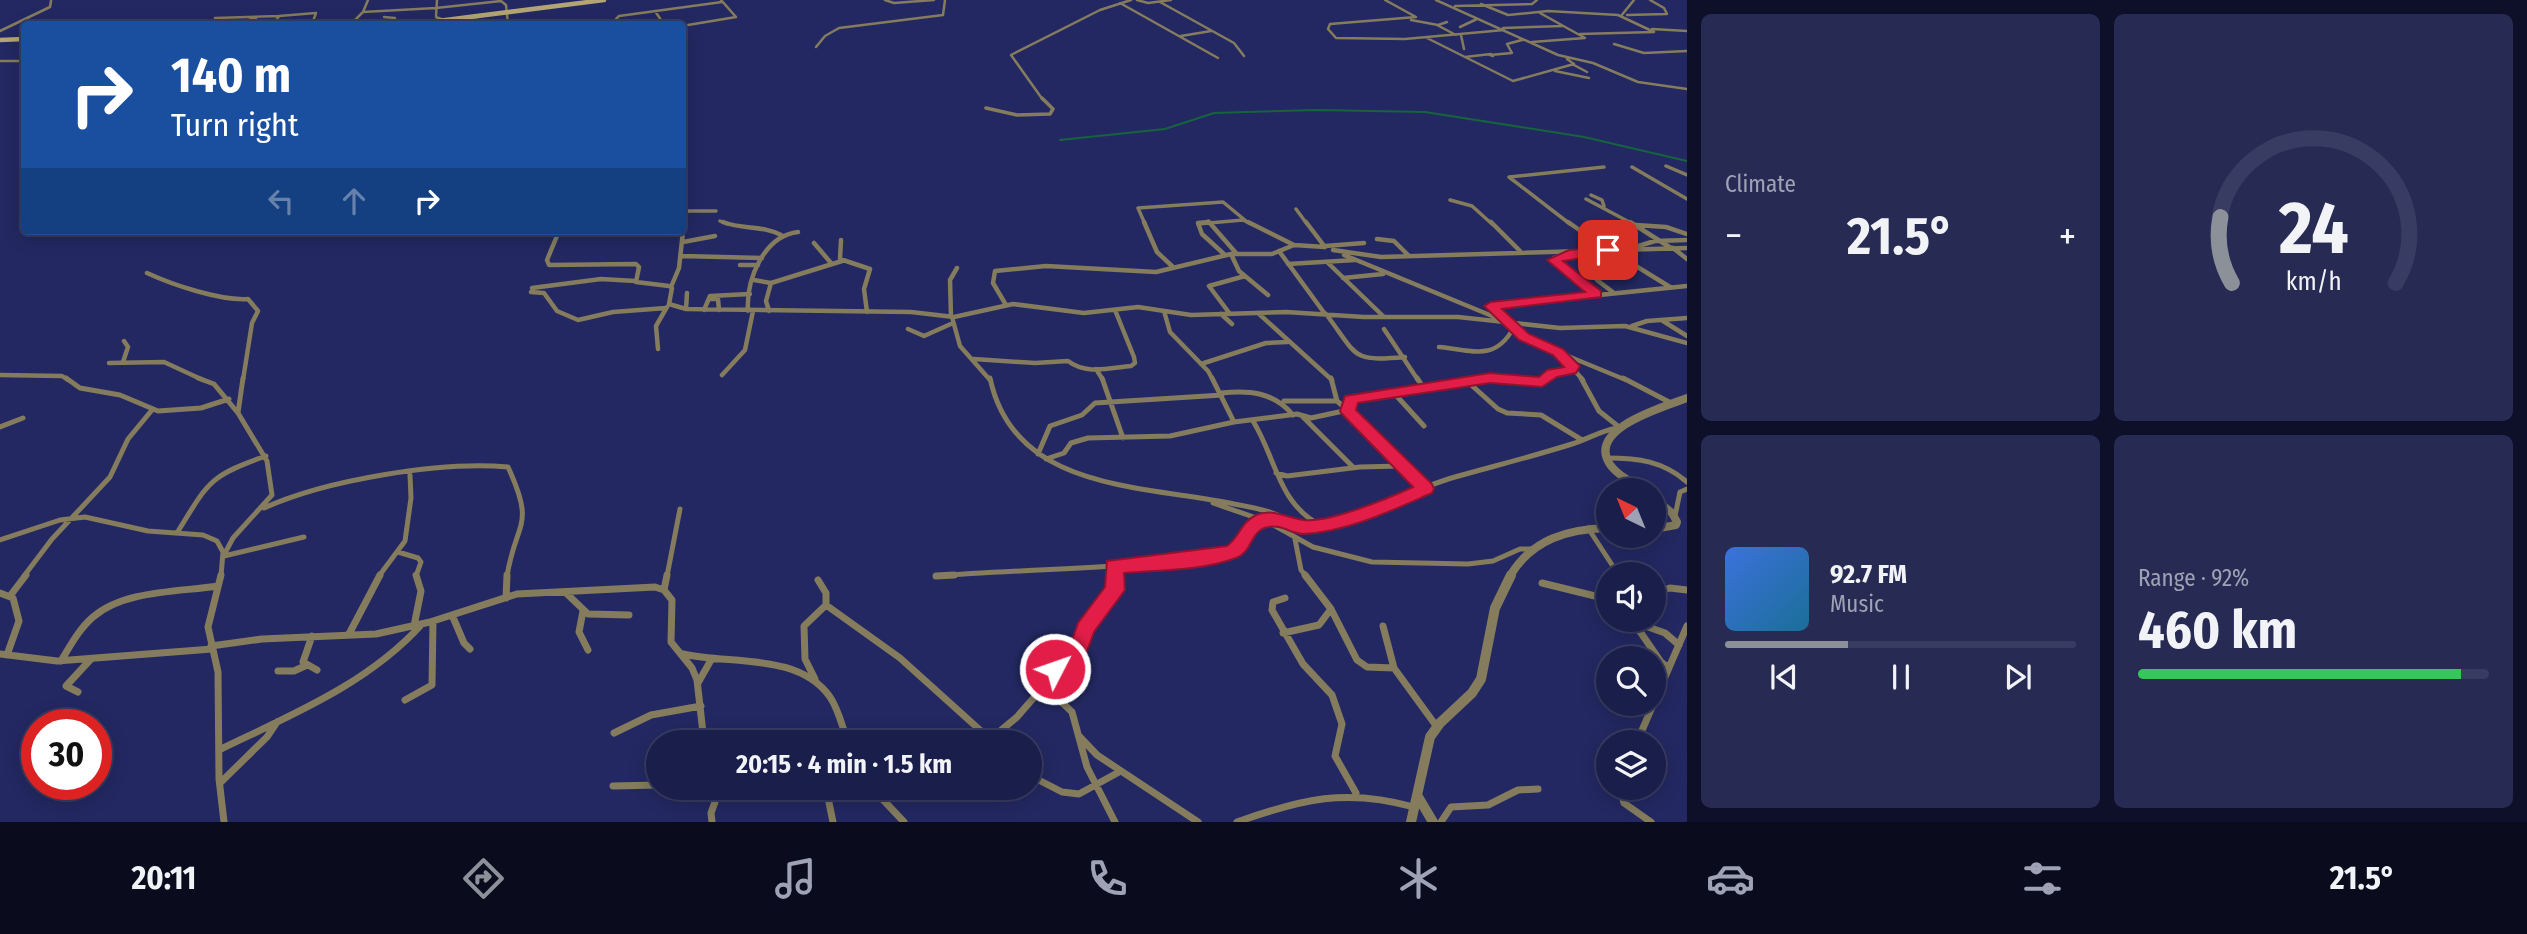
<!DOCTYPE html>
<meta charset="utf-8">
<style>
body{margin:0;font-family:"Fira Sans Condensed",sans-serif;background:#272b54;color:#f1f3f6;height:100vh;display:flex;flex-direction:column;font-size:26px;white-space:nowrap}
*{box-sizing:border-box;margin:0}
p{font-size:23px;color:#9fa2b5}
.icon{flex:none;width:38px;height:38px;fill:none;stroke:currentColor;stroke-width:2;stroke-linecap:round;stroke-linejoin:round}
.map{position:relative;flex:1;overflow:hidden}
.sheet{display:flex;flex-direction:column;gap:14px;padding:14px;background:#0e1029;width:840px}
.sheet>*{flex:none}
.hud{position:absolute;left:21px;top:21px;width:665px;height:214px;border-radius:7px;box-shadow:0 4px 18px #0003,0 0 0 2px #383c62;background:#1a4fa0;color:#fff;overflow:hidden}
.needle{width:46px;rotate:317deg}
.controls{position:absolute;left:1596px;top:478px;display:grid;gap:14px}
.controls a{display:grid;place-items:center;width:70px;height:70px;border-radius:50%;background:#1a1e4a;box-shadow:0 4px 18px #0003,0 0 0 2px #383c62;font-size:35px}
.speed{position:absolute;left:21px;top:709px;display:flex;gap:14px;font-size:35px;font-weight:700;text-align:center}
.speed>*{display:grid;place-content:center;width:91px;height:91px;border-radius:50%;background:#1a1e4a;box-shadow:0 4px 18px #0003,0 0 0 2px #383c62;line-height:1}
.speed .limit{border:10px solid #d22;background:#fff;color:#111}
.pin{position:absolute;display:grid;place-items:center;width:60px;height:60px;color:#fff;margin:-30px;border-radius:14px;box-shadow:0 4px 10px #0006}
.me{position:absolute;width:77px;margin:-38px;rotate:49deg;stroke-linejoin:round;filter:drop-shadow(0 0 5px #0008)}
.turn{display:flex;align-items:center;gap:24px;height:147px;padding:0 35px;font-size:32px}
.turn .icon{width:91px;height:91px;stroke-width:2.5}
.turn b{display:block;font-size:49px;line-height:60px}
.lanes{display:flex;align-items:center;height:66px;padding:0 35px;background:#0003;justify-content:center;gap:35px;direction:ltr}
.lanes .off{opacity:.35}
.big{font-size:52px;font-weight:700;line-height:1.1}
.sheet .widget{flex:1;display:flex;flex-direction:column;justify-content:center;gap:10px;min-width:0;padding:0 24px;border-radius:10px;background:#272b54}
.sheet .dial{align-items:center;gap:0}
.dial svg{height:182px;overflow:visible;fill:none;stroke:#383c62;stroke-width:7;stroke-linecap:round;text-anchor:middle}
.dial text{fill:#f1f3f6;stroke:none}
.song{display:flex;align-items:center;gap:21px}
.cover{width:84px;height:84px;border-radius:10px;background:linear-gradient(135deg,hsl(220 70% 55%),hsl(200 70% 35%))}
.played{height:7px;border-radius:4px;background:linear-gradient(90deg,#8c9099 35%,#383c62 35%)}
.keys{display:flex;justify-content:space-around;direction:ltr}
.heat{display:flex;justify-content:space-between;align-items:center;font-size:38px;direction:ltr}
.charge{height:10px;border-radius:5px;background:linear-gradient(90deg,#34c759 92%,#383c62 0)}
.sheet .tiles{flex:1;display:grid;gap:14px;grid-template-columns:repeat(2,1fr)}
.trip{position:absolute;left:646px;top:730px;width:396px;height:70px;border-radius:35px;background:#1a1e4a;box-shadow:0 4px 18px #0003,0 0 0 2px #383c62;font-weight:700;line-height:70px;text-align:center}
.menu{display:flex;height:112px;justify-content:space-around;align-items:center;background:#0a0c1e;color:#9fa2b5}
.menu .icon{width:49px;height:49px}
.menu .on{color:#8c9099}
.menu b{font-size:32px;color:#f1f3f6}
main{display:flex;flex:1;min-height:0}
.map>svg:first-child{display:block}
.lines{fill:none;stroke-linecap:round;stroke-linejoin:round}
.stream{stroke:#15643b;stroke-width:2}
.minor-far4{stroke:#847c5d;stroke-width:2.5}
.minor-far3{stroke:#847c5d;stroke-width:3.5}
.minor-far2{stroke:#847c5d;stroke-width:4.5}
.minor-far1{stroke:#847c5d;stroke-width:5}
.minor{stroke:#847c5d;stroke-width:7}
.tertiary-far1{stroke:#847c5d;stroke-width:8}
.tertiary{stroke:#847c5d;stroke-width:10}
.secondary{stroke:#b3a674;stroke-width:4.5}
.route{fill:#e11d48;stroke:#92132f;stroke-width:2}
</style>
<main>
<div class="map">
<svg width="1687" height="822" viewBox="0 0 1687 822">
<rect width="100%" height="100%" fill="#232862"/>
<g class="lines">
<path class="stream" d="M1060,140L1165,129L1214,113L1317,110L1425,112L1584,137L1687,161"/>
<path class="minor-far4" d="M368,0L363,12L436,8
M437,0L436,17L444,20
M885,0L894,3L934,0
M1137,0L1148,3L1171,0
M1385,0L1416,17L1330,24L1328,29L1336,38L1405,39L1504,30
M1436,0L1558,55L1593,63L1638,82L1687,89
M1160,2L1234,43L1244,56
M1120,3L1218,58
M1481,4L1508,15L1548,11L1618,15L1654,32L1580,34
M1455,6L1532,4L1537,0
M436,8L501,1L506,5L508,24
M655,11L661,20
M1627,15L1667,14L1664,8L1650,0
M279,16L316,13L312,24
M1621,16L1634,0
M384,17L395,18L393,24
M215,18L279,16L274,24
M467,19L478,20L476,24
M1411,20L1438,25L1447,22
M344,22L346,24
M235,24L256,18
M351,24L363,12
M619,24L616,19L619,16L722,2
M1437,25L1456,35
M682,26L736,17L721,0
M1460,27L1477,19
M1503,28L1563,26
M1652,29L1687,31
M0,31L50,7L51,1
M1461,35L1464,49
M1181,36L1211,31
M1427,38L1513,81L1574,64L1567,59
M1532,42L1585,38L1540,13
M1614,44L1644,53L1687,51
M816,47L825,36L839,28L943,15L945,0
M1493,56L1490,55L1512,53L1507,44L1522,40
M1465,57L1491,54
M0,61H24
M1574,65L1587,72
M1555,71L1589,78
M1043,100L1011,55L1100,10L1131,0"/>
<path class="minor-far3" d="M986,108L1017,115L1050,114L1053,109L1042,98
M1666,166L1687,175
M1632,167L1687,199
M1591,195L1602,200L1604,206
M1586,199L1633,224
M1450,200L1472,206L1492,224
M1296,209L1307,224
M682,211H716
M720,221L727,224
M1208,221L1211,224
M684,224L687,211
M1145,224L1138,208L1223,202L1246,221
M1198,224L1243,220L1251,224
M1570,224L1509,177L1604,167"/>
<path class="minor-far2" d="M723,222C743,230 762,225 781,235
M1144,222L1157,252L1173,267
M1209,222L1236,253
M1209,222L1198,223L1202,234L1225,255
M1248,222L1294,245
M1306,222L1325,247
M1491,222L1520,251
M1568,222L1608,250
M1630,222L1671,248
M1636,225L1666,227L1687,234
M559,231L547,260L549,265L636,264L639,267L636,282L669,286L672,288L669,304L686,309L911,312L954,317L1013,304L1084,313L1138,307L1191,315L1286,312L1364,317H1458L1560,328L1625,326L1687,343
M1377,239L1394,241L1409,256
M841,240L840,259L870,269L864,289L867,312
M683,242L715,236
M814,243L831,263
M1325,246L1364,243
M1635,247L1655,241L1687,240
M1673,248L1687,259
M1333,250L1381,257L1687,248
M1610,250L1670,287
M1279,251L1325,314
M1231,254L1239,271L1268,295
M1344,255L1497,318
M682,256L762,258
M1563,256L1554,258V263L1597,294
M1327,262L1383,316
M1288,264L1355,260
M740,265H758
M147,273C173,285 221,301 248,299L258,311L252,323L243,380
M1343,278L1383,274
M754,280L771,283L766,301L769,311
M1597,280L1614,293
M771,283L842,261
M671,287L679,268L684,222
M532,288L601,279L635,281
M531,292L544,293L557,311L578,320L613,312L666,308
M709,299H718L719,310
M1006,305L993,283L995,271L1046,266L1156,272L1231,254H1272L1294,245L1325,247
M686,309L687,293
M704,310L710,296L750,294
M748,311C746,279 764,236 798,232
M1164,311L1170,332L1208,371L1213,380
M1258,313L1332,380
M1221,314L1232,324
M1230,314L1209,286L1245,276
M1326,314C1358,356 1350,362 1405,357
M951,317L950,280L957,268
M952,317L960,346L990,380
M1663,321L1687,336
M1632,326L1647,321L1687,318
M908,329L924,336L953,323
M1384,329L1418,380
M1439,347C1471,350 1494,362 1513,329
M658,349L656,326L667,307
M1558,352L1583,380
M974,359L1035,363L1068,361C1086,375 1109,368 1131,366L1135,363L1134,357L1115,310
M123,362L128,347L124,341
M109,363L164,362L203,380
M1201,364L1266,343L1288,342
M1096,369L1103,380
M0,375L62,376L68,380
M722,375L745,350L753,311
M1475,380H1513
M1545,380L1552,374L1574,368
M1626,380L1529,340L1491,306L1687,286"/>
<path class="minor-far1" d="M66,378L80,388L120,395L158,411L201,408L229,399
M198,378L214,384L238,413
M990,378C1014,492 1144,485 1234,504C1245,506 1256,508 1266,511C1289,517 1293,530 1320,525C1368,516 1409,490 1455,477C1494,466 1534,456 1572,444C1588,439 1600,431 1617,428
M1102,378L1123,438
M1212,378L1234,422
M1331,378L1337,401L1378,437L1426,489
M1417,378L1423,387
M1494,378L1542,383L1547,378
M1581,378L1599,411L1619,427
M1623,378L1673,404
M1468,382L1498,409L1507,413L1541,415L1582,440
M1393,392L1424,426
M1221,393C1249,390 1274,392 1293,415
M1284,401H1337
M1348,411L1353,398L1487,378
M1303,417L1353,467
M1253,421C1276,458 1278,503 1320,525
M0,427L23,418
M1038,454L1050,426L1082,415L1095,403L1222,395
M1607,458C1638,458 1663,461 1687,482
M1046,459L1064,453L1071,443L1088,438L1170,436L1234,422L1297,414L1311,418L1348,410
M1276,473L1287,476L1360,467L1401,466
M1213,503L1268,522L1313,547L1372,562L1468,564L1493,561L1520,549H1532
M264,508C326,480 440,461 508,467C536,528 516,520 507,576
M1675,516L1680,492L1687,489
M1588,528L1618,574
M177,533C208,483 208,476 266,456
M1295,539L1301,570L1306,576
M0,540L60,520L85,517L148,531L203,535L217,541L223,552L221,576
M398,552L418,558L421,562L416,576
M224,555L233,538L272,495L267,461L238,413L243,378
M224,556L304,537
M1114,566V576
M24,576L52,539L110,477L128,439L152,410
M379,576L405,541L411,498L410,475
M667,576L680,509
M936,576C1036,568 1138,570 1237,551C1249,524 1254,520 1284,519"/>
<path class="minor" d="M221,575L208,627L218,672L219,779L224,822
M1305,575L1331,609L1357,660L1367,667L1394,668
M936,576L954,575
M1542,583L1599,597L1608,596
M664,590L667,575
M565,592L588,614L629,615
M0,593L13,598L19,621L7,655
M1654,593L1670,588L1687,590
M10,596L26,575
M506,598L507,575
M1285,598L1273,602L1272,610L1303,664L1332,695L1342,724L1335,756L1356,793
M826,605L900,658L991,740
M583,611L579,632L588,650
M452,615L464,643L470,649
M1632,620L1661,662L1669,668
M1637,623L1665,633L1679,645
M414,626L421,591L416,575
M1383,626L1394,668L1437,727
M1283,633L1319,625L1331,609
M349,634L380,575
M312,636L303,662L317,670
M211,646L262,639L376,634L430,622L517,594L655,587L664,590L672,600L671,642L692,668L697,680L704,742
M0,654L57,661L212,649
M683,654C730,665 798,652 830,697C839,710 842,727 848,742
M61,661C70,646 79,629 93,617C124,590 179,592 218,586
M278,671H294L307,665
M815,679L805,659L804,626L826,605V593L818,580
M698,683L711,660
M78,692L66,686L91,659
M1062,699L1054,677L1055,662L1079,648L1094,617L1115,590L1114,575
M405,700L432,685L433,621
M844,732L870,742
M614,733L651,715L701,706
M1079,736L1097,755L1198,822
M987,742L1017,717L1037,694L1051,692L1072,712L1087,767L1115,822
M1637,742L1687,626
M219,750C291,715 368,684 422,624
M1029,775L1062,792L1079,794L1119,772
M220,783L267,737L277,722
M613,786L658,785
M826,788L833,822
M872,788L904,822
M1620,788L1624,803L1651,822
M712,822L711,813L720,788
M1237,822C1302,799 1346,788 1414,807
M1441,822L1451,807L1488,805L1518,790L1538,789"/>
<path class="tertiary-far1" d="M1644,490C1633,482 1616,475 1609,463C1588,428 1664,407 1687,398
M1654,498L1672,513L1677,522L1676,525L1654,529
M1510,576C1532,539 1568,529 1608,528"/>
<path class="tertiary" d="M1417,795L1433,822
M1411,822L1430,737L1440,723L1472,693L1481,679L1495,608L1511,575"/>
<path class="secondary" d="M414,24L604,0
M0,40L24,39"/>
</g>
<path class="route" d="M1608,247L1614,250L1612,253L1563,261L1601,291V297L1502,309L1529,334L1563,349L1580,366L1576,373L1557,377L1542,387L1490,383L1358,403L1356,410L1432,484L1434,489L1432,493C1393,510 1347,532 1304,534C1291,534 1282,524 1268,527C1250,530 1253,552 1236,558C1201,571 1160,570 1124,573L1125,590L1094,632L1086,654L1067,665L1062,676L1055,678L1047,676L1044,669L1050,653L1071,643L1078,623L1105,587L1107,561L1227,546C1240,537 1240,523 1256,515C1274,508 1287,518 1304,520C1329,523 1389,498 1413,487L1342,414L1340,411L1345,396L1490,373L1539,377L1547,370L1564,367L1553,355L1519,340L1484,306L1491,302L1585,292L1547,260L1569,250Z"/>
</svg>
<div class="controls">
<a><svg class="needle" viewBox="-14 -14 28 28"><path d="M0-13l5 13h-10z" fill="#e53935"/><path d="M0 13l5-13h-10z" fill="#9fa2b5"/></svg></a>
<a><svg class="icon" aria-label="sound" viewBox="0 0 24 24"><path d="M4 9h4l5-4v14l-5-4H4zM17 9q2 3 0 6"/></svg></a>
<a><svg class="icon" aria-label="search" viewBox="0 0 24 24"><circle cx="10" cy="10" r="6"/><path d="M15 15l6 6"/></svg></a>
<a><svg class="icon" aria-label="layers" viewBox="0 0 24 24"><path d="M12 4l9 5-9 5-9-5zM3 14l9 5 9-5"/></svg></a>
</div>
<div class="speed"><div class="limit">30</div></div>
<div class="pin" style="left:1608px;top:250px;background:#d93025"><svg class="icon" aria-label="arrive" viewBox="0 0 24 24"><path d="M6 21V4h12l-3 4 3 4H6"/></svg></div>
<svg class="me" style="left:1055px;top:669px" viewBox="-20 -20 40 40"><circle r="17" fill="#e11d48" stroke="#fff" stroke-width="3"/><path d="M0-11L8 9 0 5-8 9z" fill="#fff"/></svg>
<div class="trip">20:15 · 4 min · 1.5 km</div>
<div class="hud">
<div class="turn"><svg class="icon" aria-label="right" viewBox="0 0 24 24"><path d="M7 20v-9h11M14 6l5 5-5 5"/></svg><div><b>140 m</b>Turn right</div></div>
<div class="lanes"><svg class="icon off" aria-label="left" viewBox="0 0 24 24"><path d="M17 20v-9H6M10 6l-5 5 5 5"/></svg><svg class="icon off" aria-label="ahead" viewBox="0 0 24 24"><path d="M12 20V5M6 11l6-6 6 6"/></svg><svg class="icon" aria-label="right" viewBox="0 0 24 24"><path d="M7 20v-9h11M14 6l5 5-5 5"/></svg></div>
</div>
</div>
<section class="sheet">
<div class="tiles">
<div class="widget"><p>Climate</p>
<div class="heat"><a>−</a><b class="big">21.5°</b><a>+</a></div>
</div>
<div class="widget dial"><svg viewBox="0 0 100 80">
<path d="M14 69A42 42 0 1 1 86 69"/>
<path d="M14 69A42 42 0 0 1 9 40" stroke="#8c9099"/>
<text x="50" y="56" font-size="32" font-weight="700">24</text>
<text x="50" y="72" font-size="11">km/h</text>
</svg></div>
<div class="widget">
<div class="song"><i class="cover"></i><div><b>92.7 FM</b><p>Music</p></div></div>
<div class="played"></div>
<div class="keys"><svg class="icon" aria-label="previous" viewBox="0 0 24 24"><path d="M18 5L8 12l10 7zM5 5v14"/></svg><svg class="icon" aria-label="pause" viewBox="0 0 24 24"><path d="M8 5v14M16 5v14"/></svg><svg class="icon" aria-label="next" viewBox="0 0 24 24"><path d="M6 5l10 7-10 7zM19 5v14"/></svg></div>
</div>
<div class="widget"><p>Range · 92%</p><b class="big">460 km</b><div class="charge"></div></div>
</div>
</section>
</main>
<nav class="menu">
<b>20:11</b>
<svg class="icon on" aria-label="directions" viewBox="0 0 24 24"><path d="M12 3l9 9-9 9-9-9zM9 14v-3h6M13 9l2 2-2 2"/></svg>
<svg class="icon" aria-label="music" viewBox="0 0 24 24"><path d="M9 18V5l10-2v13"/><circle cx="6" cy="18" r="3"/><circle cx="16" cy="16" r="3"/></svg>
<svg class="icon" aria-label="phone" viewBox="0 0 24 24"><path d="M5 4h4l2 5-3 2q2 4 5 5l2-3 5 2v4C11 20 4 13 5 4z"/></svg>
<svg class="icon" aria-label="climate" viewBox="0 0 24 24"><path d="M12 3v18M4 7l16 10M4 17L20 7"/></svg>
<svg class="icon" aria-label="car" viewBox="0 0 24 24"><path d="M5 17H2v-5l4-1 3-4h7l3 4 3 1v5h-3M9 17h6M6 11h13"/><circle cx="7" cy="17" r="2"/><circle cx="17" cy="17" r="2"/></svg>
<svg class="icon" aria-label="filters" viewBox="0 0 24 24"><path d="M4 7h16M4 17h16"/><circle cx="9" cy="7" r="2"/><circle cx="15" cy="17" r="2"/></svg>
<b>21.5°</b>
</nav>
